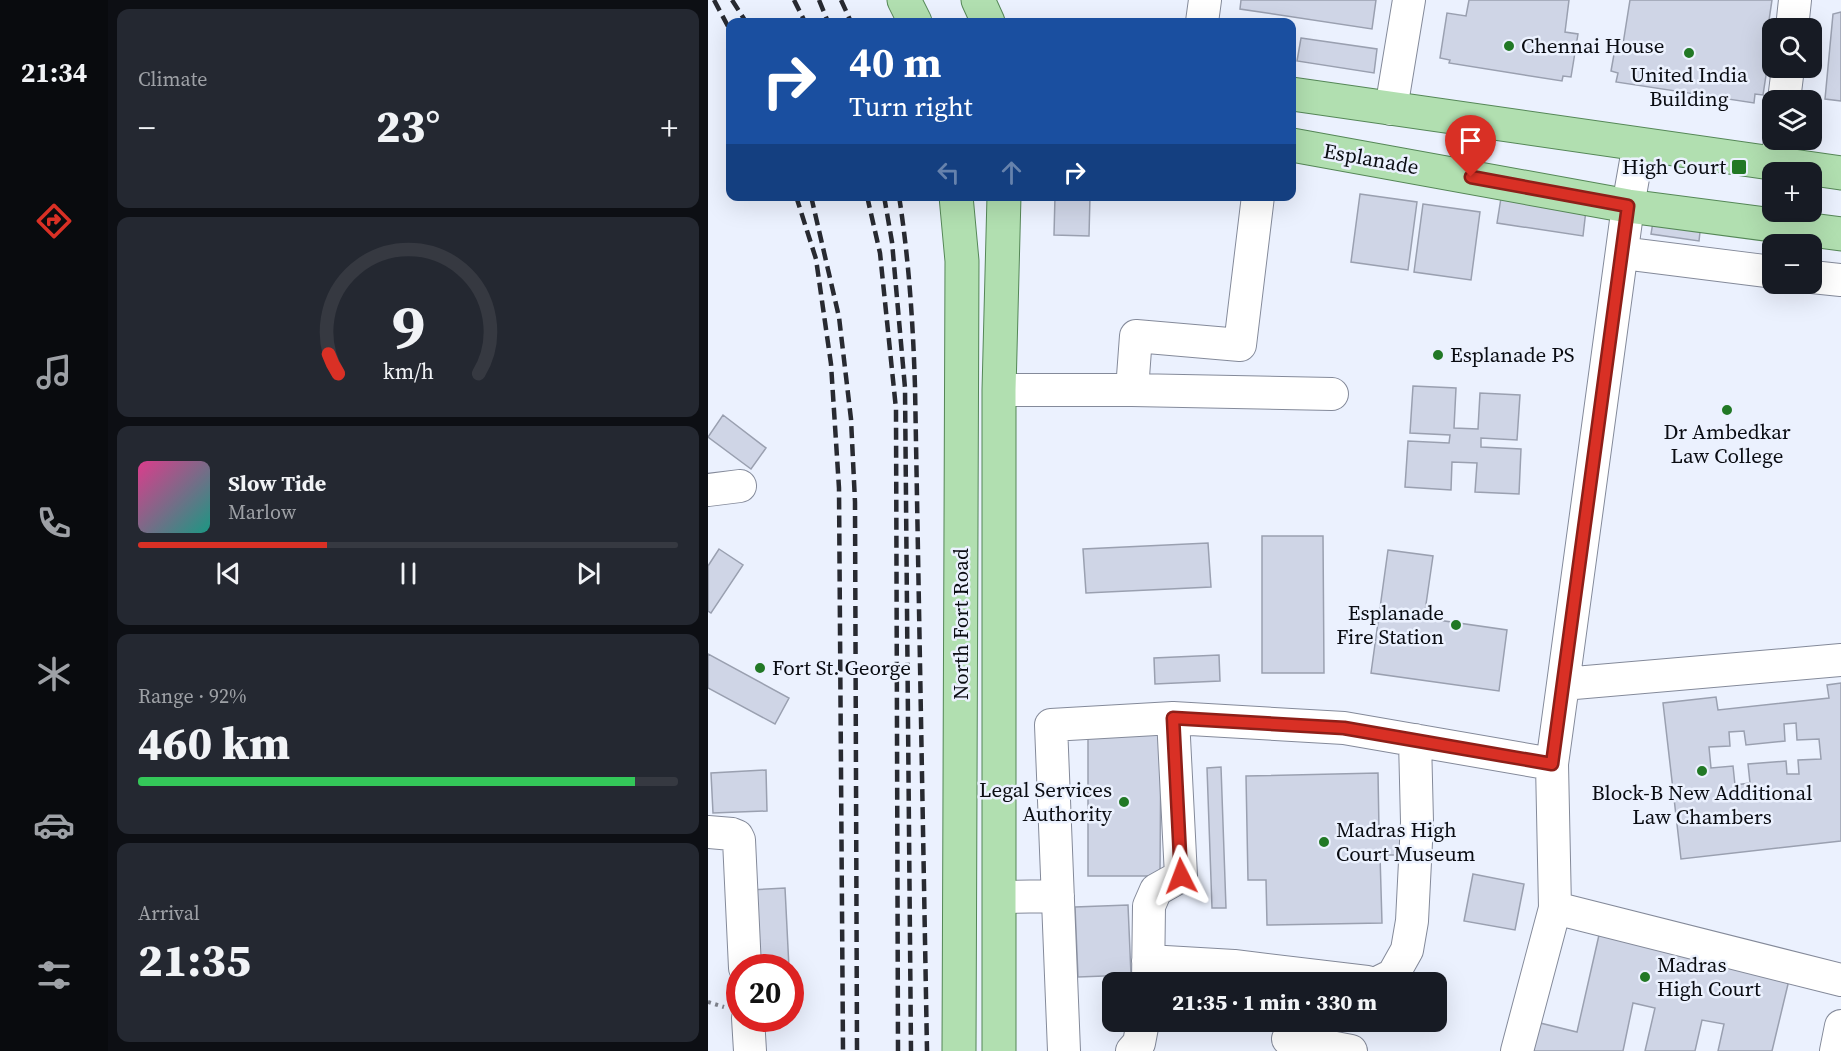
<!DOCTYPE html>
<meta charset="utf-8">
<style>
body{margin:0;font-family:"Source Serif 4",serif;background:#242831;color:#f1f3f6;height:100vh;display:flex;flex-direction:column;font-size:22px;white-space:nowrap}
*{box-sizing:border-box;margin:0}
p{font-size:20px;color:#9ea1a6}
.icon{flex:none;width:33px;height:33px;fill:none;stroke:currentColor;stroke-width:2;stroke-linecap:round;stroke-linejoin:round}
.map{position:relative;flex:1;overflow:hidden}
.side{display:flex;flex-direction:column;gap:9px;padding:9px;background:#0d0f14;width:600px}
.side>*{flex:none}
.guide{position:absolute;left:18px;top:18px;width:570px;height:183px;border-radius:12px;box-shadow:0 6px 24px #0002;background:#1a4fa0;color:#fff;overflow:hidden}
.controls{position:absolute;left:1054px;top:18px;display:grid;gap:12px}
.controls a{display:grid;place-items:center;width:60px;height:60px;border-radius:12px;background:#171b24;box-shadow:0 6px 24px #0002;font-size:30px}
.speed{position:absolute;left:18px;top:954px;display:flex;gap:12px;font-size:30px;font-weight:700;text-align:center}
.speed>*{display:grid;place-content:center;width:78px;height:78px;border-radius:50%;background:#171b24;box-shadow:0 6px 24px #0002;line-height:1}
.speed .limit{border:9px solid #d22;background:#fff;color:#111}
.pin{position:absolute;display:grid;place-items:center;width:51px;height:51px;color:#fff;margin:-62px -26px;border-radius:50% 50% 50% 0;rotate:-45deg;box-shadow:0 0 6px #0007}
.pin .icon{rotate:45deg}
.me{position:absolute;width:66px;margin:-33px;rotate:357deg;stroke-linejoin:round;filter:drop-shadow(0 0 4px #0008)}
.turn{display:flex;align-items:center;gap:21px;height:126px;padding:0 24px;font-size:27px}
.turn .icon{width:78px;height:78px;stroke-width:2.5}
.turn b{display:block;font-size:42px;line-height:51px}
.lanes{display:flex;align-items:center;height:57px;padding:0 24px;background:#0003;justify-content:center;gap:30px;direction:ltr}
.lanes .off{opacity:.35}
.big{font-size:45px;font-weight:800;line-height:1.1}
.side .tile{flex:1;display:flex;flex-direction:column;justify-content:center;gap:9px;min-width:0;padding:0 21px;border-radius:12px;background:#242831}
.side .dial{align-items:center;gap:0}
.dial svg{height:156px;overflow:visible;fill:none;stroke:#363941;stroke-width:7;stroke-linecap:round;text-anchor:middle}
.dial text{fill:#f1f3f6;stroke:none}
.song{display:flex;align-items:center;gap:18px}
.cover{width:72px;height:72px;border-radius:9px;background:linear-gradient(135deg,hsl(330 70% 55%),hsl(170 70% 35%))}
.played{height:6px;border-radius:3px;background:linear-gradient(90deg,#d93025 35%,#363941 35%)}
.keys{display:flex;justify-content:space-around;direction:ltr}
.heat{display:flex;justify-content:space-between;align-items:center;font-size:33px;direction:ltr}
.charge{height:9px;border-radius:4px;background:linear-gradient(90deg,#34c759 92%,#363941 0)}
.trip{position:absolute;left:394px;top:972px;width:345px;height:60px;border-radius:12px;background:#171b24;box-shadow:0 6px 24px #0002;font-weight:800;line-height:60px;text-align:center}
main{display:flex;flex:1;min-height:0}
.tab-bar{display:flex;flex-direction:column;width:108px;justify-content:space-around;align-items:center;background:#090b0e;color:#9ea1a6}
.tab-bar .icon{width:42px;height:42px}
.tab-bar .on{color:#d93025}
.tab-bar b{font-size:27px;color:#f1f3f6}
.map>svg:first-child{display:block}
.building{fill:#cfd5e6;stroke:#9aa0b0;stroke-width:1.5;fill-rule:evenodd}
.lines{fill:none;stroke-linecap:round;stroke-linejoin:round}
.minor-casing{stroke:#848a9a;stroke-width:34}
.major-casing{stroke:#558757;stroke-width:35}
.path{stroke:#7f838d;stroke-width:4;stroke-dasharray:3 4.5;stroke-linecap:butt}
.minor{stroke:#fff;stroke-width:32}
.major{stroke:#b1dfb0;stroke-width:33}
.rail{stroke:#282a31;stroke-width:4.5;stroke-dasharray:12 6;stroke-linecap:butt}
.route-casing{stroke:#8d1f18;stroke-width:15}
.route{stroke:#d93025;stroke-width:10}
.poi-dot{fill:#217825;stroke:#ebf1fe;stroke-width:2}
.labels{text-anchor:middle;stroke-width:5;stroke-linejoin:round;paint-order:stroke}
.poi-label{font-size:21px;fill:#0a0c12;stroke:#ebf1fe;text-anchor:start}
.street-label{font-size:21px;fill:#0a0c12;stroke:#ebf1fe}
</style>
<main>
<nav class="tab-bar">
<b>21:34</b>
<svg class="icon on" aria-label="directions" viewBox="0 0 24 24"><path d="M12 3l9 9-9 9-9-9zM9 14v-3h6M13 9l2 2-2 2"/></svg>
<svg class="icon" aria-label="music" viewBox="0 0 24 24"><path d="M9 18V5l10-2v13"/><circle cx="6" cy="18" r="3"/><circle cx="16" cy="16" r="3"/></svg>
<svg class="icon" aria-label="phone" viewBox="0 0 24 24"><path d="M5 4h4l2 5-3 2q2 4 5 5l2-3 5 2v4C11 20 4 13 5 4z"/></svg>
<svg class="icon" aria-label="climate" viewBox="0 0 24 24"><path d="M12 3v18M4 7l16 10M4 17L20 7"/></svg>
<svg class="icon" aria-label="car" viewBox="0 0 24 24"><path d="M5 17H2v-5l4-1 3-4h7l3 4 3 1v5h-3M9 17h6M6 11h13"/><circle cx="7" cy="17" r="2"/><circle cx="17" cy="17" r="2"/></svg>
<svg class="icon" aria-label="filters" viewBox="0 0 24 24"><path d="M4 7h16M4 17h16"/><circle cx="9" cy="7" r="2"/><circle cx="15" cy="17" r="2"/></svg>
</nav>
<section class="side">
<div class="tile"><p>Climate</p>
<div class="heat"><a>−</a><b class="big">23°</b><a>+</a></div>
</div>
<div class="tile dial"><svg viewBox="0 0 100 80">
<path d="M14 69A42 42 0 1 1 86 69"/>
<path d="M14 69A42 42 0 0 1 9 59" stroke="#d93025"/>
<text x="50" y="56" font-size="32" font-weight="700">9</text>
<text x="50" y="72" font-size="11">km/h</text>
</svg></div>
<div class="tile">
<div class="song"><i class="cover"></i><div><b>Slow Tide</b><p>Marlow</p></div></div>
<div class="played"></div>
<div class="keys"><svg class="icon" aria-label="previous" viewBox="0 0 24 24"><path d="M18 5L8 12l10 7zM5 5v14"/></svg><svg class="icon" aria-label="pause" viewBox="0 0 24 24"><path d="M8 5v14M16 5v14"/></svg><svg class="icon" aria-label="next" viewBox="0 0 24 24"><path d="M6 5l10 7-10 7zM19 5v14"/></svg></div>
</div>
<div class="tile"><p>Range · 92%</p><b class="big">460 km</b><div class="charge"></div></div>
<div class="tile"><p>Arrival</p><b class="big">21:35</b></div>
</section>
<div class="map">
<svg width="1133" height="1051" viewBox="0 0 1133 1051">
<rect width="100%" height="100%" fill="#ebf1fe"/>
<path class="building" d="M533,0H668L664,29L532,9Z
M761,0H861L857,32L870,34L863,77L855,76L854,81L741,63L742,60L732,58L739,13L758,16Z
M922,0H1064L1055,61L1060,62L1055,95L1047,94L1046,103L908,82L910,73L903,71L908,43L915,44Z
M1133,12V101L1117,99L1125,14Z
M593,38L669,49L666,73L589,61Z
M652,194L709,202L700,270L643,262Z
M347,196H382L381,236L346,235Z
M793,198L878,210L875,236L789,223Z
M715,204L772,212L763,280L706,272Z
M946,216L993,223L991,241L943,234Z
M705,386L748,388L746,428L770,429L772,393L812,395L809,440L773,438V447L813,449L811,494L767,492L769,463L744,462L743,490L697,487L700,441L741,443L742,435L702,433Z
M15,415L58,448L43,469L0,437Z
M554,536H615L616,673H554Z
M500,543L503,587L378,593L375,549Z
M11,549L35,565L3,613L0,611V566Z
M680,550L725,556L716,618L799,630L791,691L663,673Z
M0,654L81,698L67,724L0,688Z
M511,655L512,681L447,684L446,658Z
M1133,683V841L973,859L955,703L1008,697L1010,710L1121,698L1119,685ZM1088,723L1089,740L1111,739L1113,759L1090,760L1091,774H1079L1078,761L1040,764L1042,783L1027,785L1025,766L1003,768L1001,747L1022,746L1021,732L1036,731L1038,745L1077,741L1076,724Z
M380,728H453L452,876H380Z
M513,767L518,908H504L499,768Z
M58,770L59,811L5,813L3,773Z
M670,773L671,830H693V855H672L674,923L559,925L558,880H540L538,776Z
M765,874L816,884L807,930L756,921Z
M77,888L81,968H44L40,890Z
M420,905L423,975L370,977L367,907Z
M891,935L1081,980L1064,1051H1010L1016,1024L994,1020L987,1051H937L947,1008L925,1003L915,1051H822L828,1022L869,1032Z"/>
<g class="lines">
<g class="minor-casing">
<path id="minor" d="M494,22L497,0
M1084,28L1087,0
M1076,100L1080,68
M683,109L701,0
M931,144L920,206L855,684L1133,660
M1069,164L1072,140
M914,253L1065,272
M1104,277L1133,280
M291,390H424L428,336L532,345L550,196
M424,390L624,394
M0,490L32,486
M844,764L847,908
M0,832L24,834L29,836L31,840L37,968
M291,897L350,896
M440,961L526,966L659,982
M440,982L441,906L448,890L473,876L465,718L636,728L844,764L855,684
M671,982L685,975L699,950L704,921L709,822L707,740
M40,1018L42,1051
M580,1039L643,1051
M356,1051L343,725L465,718
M424,1051L431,1043L435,1022
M809,1051L847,908L1133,980
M1128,1051L1133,1026"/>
</g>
<g class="major-casing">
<path id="major" d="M196,0L207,22
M270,0L280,22
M584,94L1133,173
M584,145L920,206L1133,234
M248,196L254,261L251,1051
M291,1051V390L296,196"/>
</g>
<path class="path" d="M0,1002L16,1007"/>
<use href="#minor" class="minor"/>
<use href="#major" class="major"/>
<path class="rail" d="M6,0L22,30
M24,0L38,22
M86,0L97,22
M111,0L120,22
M133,0L143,22
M88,196L108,259L123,364L131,488L135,1051
M103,196L131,317L143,419L147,502L149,1051
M159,196L172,253L188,409L190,1051
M176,196L184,242L197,388L203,1051
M191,196C201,260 205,323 207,387L219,1051"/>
</g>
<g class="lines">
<g class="route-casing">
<path id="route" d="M473,876L465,718L636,728L844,764L920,206L763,177"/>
</g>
<use href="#route" class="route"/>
</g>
<g class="poi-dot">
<circle cx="801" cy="46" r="6"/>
<circle cx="981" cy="53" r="6"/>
<rect x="1023" y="159" width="16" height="16" rx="3"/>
<circle cx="730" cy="355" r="6"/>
<circle cx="1019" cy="410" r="6"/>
<circle cx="748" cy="625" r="6"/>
<circle cx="52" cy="668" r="6"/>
<circle cx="994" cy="771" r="6"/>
<circle cx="416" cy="802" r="6"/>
<circle cx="616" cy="842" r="6"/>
<circle cx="937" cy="977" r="6"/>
</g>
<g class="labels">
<g class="poi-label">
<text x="813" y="53">Chennai House</text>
<text x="981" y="82" text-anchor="middle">United India<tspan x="981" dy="24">Building</tspan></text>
<text x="1018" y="174" text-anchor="end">High Court</text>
<text x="742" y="362">Esplanade PS</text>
<text x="1019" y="439" text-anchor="middle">Dr Ambedkar<tspan x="1019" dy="24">Law College</tspan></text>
<text x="736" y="620" text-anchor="end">Esplanade<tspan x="736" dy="24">Fire Station</tspan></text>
<text x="64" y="675">Fort St. George</text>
<text x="404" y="797" text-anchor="end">Legal Services<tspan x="404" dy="24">Authority</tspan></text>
<text x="994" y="800" text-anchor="middle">Block-B New Additional<tspan x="994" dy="24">Law Chambers</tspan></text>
<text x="628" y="837">Madras High<tspan x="628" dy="24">Court Museum</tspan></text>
<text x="949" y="972">Madras<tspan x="949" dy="24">High Court</tspan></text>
</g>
<g class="street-label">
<text transform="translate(663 159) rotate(10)" y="7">Esplanade</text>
<text transform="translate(253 624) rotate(-90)" y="7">North Fort Road</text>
</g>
</g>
</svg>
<div class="controls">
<a><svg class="icon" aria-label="search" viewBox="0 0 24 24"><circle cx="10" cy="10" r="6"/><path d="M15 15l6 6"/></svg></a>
<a><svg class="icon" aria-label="layers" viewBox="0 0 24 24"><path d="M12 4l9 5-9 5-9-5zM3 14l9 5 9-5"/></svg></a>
<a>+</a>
<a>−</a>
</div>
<div class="speed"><div class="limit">20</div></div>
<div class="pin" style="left:763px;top:177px;background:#d93025"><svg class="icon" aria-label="arrive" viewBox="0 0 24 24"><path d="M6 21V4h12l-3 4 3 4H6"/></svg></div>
<svg class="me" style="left:473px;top:876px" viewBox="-20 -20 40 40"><path d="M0-17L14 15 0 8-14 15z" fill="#d93025" stroke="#fff" stroke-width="4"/></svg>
<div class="trip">21:35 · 1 min · 330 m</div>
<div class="guide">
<div class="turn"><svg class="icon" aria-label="right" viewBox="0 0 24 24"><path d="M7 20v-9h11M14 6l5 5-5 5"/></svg><div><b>40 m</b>Turn right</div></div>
<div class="lanes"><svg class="icon off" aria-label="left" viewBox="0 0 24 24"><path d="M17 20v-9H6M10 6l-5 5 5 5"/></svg><svg class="icon off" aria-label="ahead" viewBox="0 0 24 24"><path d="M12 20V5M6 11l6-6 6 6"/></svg><svg class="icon" aria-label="right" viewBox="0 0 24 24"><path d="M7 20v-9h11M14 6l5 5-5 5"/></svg></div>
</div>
</div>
</main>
